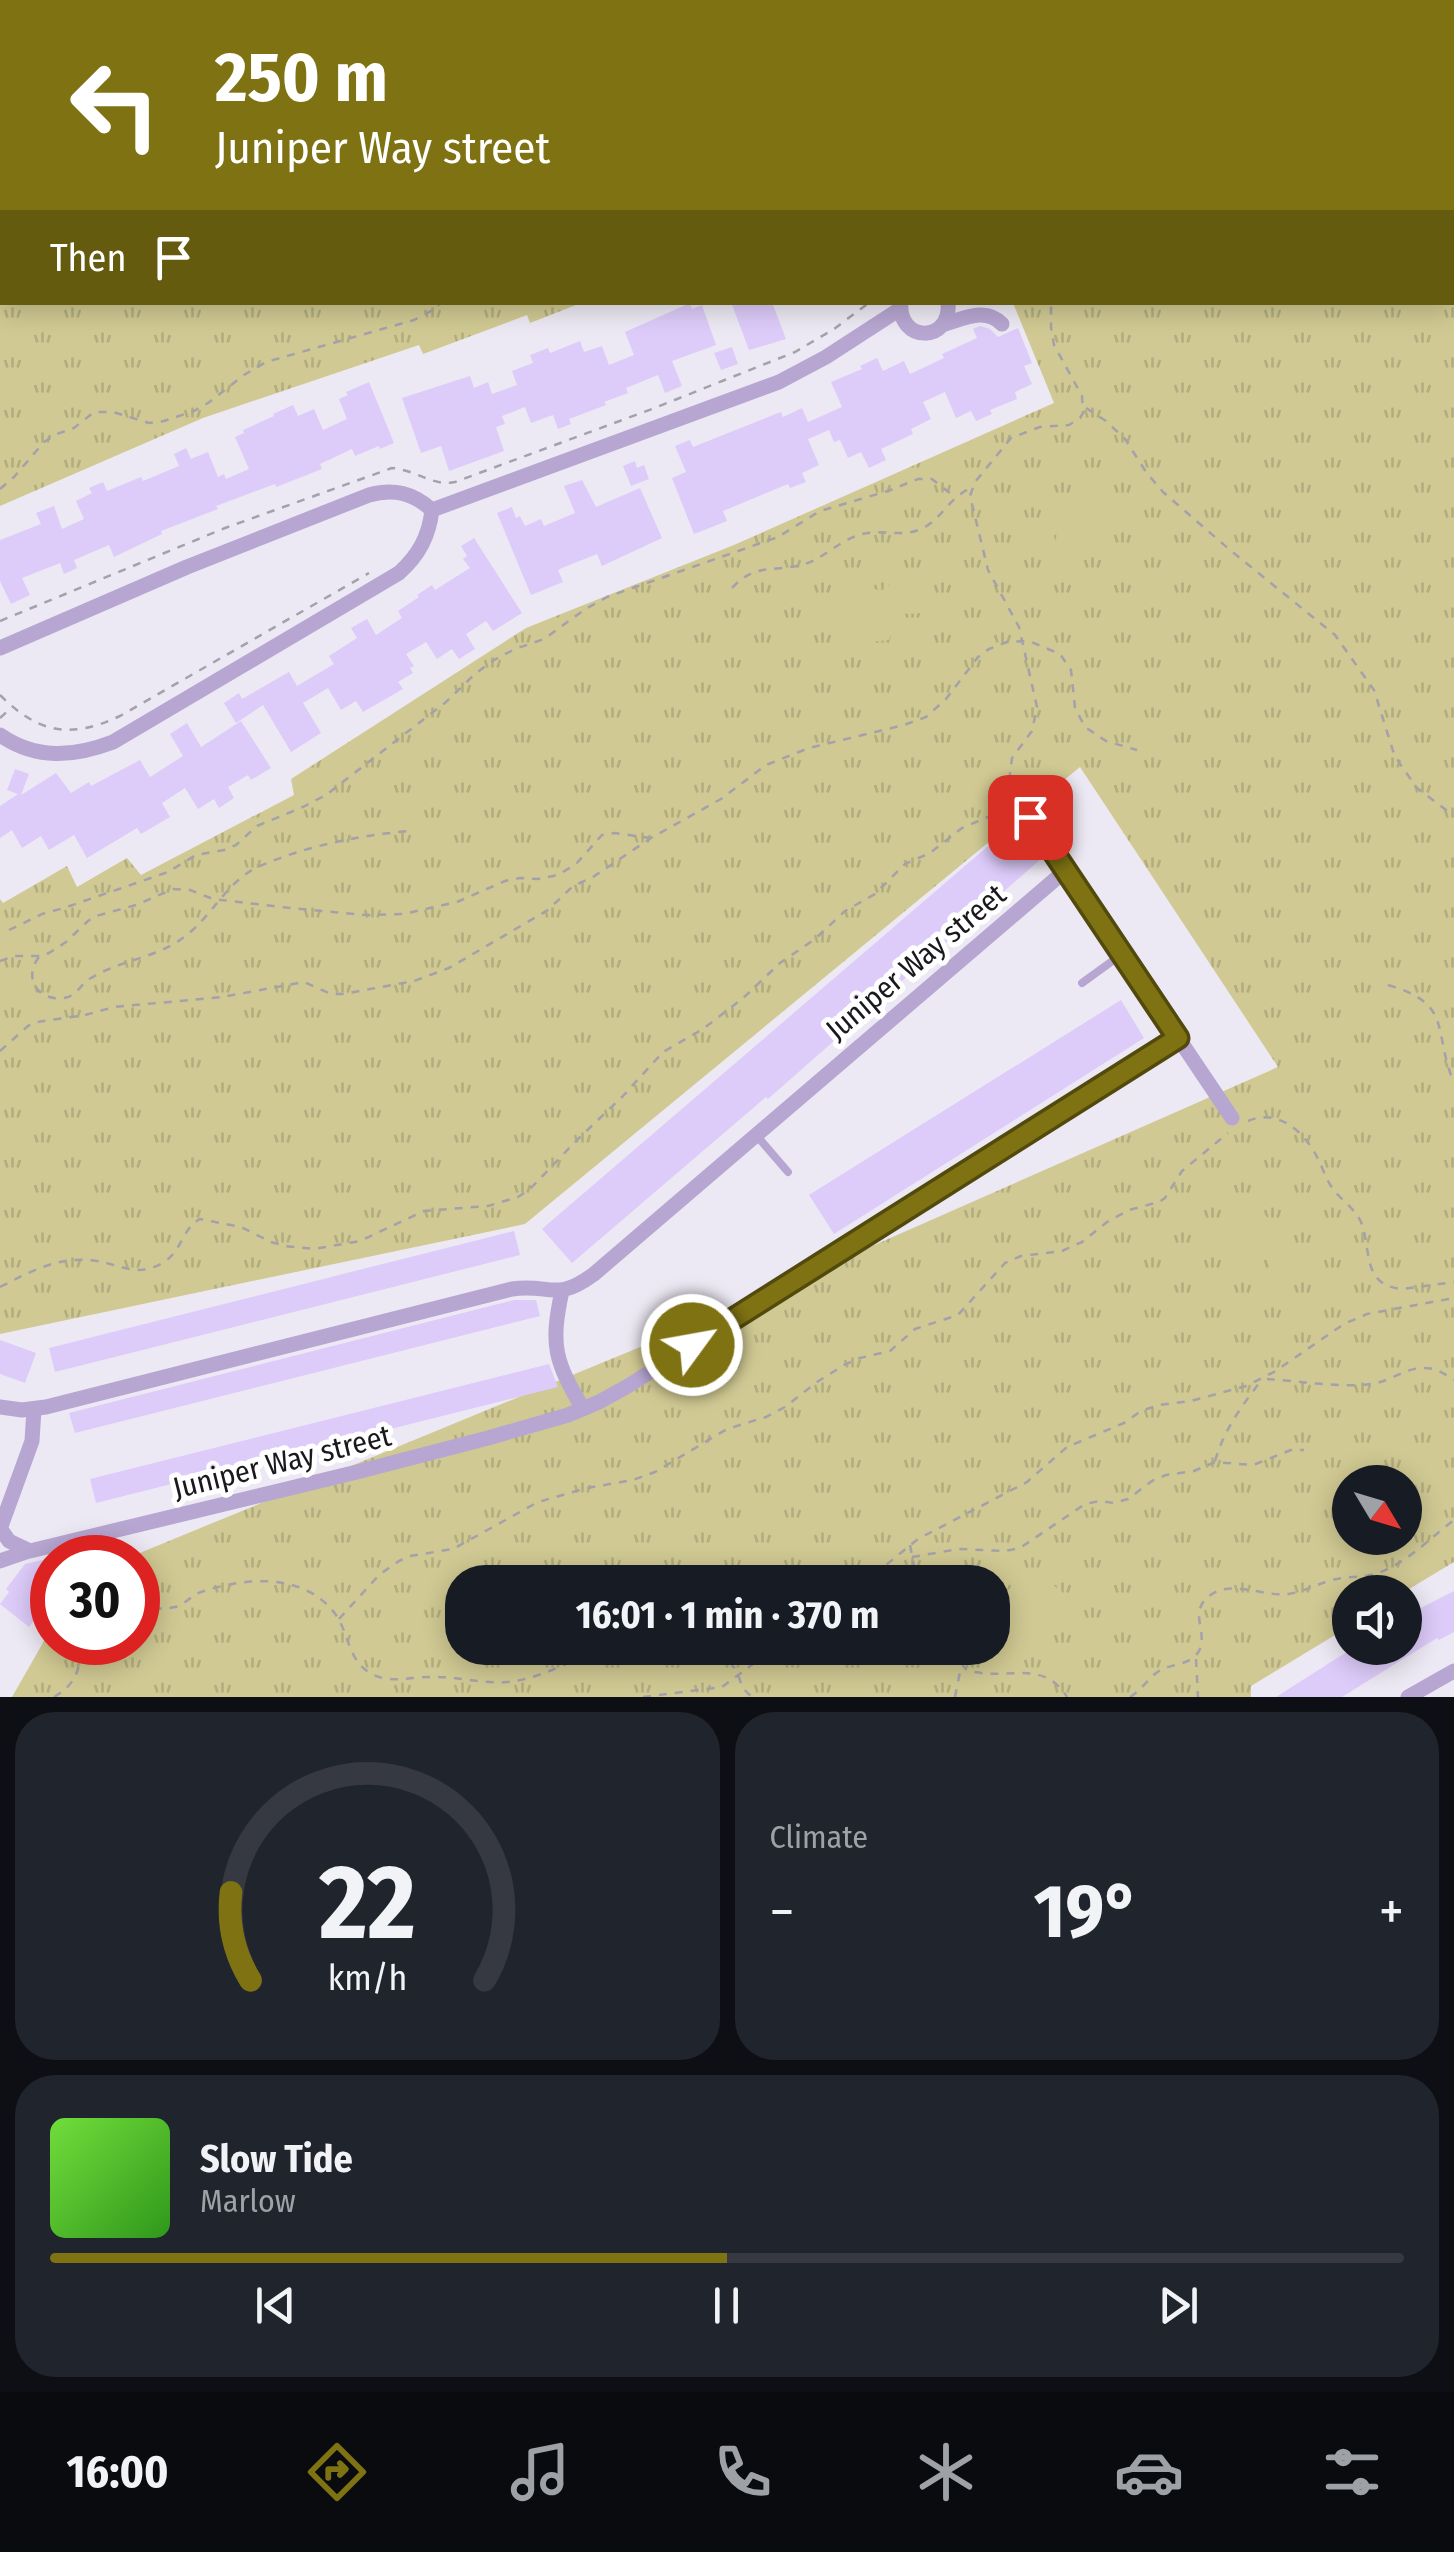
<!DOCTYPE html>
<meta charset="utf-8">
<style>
body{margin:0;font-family:"Fira Sans Condensed",sans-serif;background:#20242c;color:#f1f3f6;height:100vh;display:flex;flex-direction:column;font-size:38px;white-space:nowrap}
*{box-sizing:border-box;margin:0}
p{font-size:32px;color:#9ea1a6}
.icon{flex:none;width:55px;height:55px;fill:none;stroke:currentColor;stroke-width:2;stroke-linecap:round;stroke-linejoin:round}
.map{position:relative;height:1697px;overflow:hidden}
.sheet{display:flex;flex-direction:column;gap:15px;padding:15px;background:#0d0f14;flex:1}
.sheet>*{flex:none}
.banner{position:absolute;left:0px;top:0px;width:1455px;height:305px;box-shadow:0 5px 25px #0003;background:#7e7213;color:#fff;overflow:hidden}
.needle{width:65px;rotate:128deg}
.tools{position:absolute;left:1332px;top:1465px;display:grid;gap:20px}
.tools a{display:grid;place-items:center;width:90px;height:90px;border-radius:50%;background:#171b24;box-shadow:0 5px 25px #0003;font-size:50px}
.speed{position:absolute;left:30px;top:1535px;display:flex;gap:20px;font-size:50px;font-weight:700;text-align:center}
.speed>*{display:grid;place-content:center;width:130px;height:130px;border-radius:50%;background:#171b24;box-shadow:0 5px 25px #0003;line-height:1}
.speed .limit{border:15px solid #d22;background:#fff;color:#111}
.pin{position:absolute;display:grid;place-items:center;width:85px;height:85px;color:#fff;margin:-42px;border-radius:20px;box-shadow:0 5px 15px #0006}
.me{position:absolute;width:110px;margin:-55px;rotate:58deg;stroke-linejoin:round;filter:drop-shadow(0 0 8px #0008)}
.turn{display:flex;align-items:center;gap:35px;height:210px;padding:0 50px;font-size:45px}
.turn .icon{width:130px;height:130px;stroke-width:2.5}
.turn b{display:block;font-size:70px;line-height:85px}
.then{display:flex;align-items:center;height:95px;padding:0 50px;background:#0003;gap:20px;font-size:38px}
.big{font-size:75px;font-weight:700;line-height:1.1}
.sheet .tile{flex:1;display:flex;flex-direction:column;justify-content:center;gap:15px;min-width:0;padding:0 35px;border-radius:40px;background:#20242c}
.sheet .dial{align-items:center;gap:0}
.dial svg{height:260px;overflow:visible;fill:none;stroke:#363941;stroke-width:7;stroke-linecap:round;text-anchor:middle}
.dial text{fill:#f1f3f6;stroke:none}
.song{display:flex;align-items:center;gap:30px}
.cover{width:120px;height:120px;border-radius:15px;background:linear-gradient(135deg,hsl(100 70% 55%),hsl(110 70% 35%))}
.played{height:10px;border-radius:5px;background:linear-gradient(90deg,#7e7213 50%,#363941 50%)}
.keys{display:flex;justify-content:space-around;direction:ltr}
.heat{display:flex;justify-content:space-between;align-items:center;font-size:55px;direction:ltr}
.sheet .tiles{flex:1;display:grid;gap:15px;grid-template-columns:1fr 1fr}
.tile:last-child{grid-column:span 2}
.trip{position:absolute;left:445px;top:1565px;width:565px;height:100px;border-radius:40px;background:#171b24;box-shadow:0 5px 25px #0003;font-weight:700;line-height:100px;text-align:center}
.menu{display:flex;height:160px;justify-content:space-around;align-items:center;background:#090b0e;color:#9ea1a6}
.menu .icon{width:70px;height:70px}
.menu .on{color:#7e7213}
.menu b{font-size:45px;color:#f1f3f6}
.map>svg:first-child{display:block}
.grass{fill:url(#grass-tufts);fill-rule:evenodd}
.garden{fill:#d0c993}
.building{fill:#ddcbf9}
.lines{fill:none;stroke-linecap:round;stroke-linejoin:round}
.path{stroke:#a5a1aa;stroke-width:2.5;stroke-dasharray:8 8;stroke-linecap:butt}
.service{stroke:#b7a6d1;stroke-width:8}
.minor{stroke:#b7a6d1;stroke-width:15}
.route-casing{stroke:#524a0c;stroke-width:25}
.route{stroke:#7e7213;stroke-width:18}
.labels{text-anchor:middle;stroke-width:10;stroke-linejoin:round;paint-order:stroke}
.street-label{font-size:30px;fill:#1a181c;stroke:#fff}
</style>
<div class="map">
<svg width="1454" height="1697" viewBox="0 0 1454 1697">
<defs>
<pattern id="grass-tufts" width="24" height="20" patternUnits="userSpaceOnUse" patternTransform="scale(2.5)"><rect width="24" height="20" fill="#d0c993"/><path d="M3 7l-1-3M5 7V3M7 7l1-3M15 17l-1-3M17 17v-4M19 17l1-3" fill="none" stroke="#b2ac7e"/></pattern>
</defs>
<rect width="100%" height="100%" fill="#ede9f4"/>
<path class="grass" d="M0,0H1454V1562L1404,1592H1350V1626L1251,1686V1697H12L52,1627V1642H138V1558L130,1557L684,1329L1278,1067L1080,767L525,1224L0,1334V899L3,903L67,866L77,887L127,858L141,875L294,795L291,779L526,628L734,545L1054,403L1013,303L1452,302V2H2V302L581,303L530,323L527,315L423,354L419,345L203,418L0,506ZM1350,1482H1405V1538H1350ZM462,1582H992V1648H462Z"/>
<path class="garden" d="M1090,490L1112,504L1086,559L1065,563L1055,542L1064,506Z
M905,575L930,591L927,613L899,614L889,640L858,643L833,603L845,586L882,590Z
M1256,1206L1306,1256L1295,1274L1273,1276L1268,1259L1228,1239Z
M1042,1576L1062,1592L1068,1609L1057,1625L1026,1631L1004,1647L993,1636C992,1626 990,1610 996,1601C1005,1589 1028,1577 1042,1576Z"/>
<path class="building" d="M731,302H772L786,339L749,350Z
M690,303L692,309L702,305L716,345L672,361L682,386L665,393L658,375L626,388L628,393L604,402L606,405L569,419L571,424L558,429L553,415L531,423L525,407L502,416L505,424L496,427L504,451L449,471L441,446L421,453L402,398L470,376L474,388L488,382L492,394L517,385L512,371L533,363L530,355L548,348L550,353L580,341L584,352L602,346L609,365L634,355L625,332Z
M980,326L990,329L998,337L1018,328L1032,363L1024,366L1032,384L1015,392L1017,399L990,410L992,414L976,421L971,411L956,418L945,392L923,402L931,419L911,429L913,434L881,449L886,460L869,468L861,452L848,458L840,440L834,442L829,430L808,439L819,465L802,473L806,482L790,488L788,484L723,511L727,521L694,534L672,478L686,472L675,446L690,440L693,447L781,412L783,417L802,408L808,422L842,407L831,382L862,369L860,366L877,358L883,371L904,361L910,374L944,358L942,354L977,338L973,329Z
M732,347L738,364L721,370L714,353Z
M369,382L394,443L380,449L379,446L355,456L352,449L320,464L322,469L276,487L275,484L216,506L218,509L161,531L162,534L114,557L109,545L74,560L77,568L64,574L60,563L22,578L30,595L11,604L0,581V540L41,524L36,513L54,506L62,529L84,519L76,501L92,493L89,488L103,482L107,491L141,477L143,481L179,466L174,454L186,448L191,459L208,452L218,477L224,474L226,479L249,469L235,437L244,433L243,430L274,416L273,414L293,405L298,416L314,409L323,430L347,419L339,399L348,395L346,392Z
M635,461L637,468L644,465L649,479L631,486L623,466Z
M582,480L596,507L640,488L662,538L602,566L597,554L562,568L558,570L563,582L531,595L497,513L512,507L516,518L520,516L525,526L541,519L544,526L575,513L564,486Z
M474,538L522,613L493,631L486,621L466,634L475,649L459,659L452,649L437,659L426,642L406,654L414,666L410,668L413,673L398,682L403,689L363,712L356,701L341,710L328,688L303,703L321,733L291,752L263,705L236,723L224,703L239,693L242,699L289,672L297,686L334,664L329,656L357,638L351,628L367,619L376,635L402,618L398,611L419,597L417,595L432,585L435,590L470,568L463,559L467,556L461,546Z
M241,721L271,768L251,780L248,775L228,787L234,798L219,808L214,799L198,809L185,788L162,803L170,817L141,834L137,828L87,858L74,835L49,850L41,836L22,848L12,830L0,838V806L18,794L7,790L15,769L29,774L21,795L56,773L71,793L89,782L91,786L140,760L150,777L183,756L170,734L187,723L201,747Z
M1015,823L1043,857L768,1099L766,1097L572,1263L542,1229Z
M1121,1000L1144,1038L834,1234L809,1195Z
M514,1231L520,1255L55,1372L49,1348Z
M514,1300H536L540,1316L75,1433L69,1413Z
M0,1340L36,1353L25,1383L0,1374Z
M549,1364L558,1387L96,1503L90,1479Z
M46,1559L52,1564V1598L29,1627L0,1604L9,1592L6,1589L25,1564Z
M1454,1591V1632L1439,1640L1437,1638L1342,1697H1276L1353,1648H1405V1616Z"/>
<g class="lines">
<path class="path" d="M868,0L869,2
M269,2L273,0
M1383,2L1385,0
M1452,36L1454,37
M0,40H2
M0,87L2,86
M1086,408L1106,421L1125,439L1146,472L1163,492L1230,550L1335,635L1374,690L1393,751L1400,764L1417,788L1454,816
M0,489L14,477L44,442L57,434L74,428L94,412H113L149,423L164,421L194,411L208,403L244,375L266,362L414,320L433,310L442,302
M732,588C753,565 769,571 797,566C821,562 836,542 859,535C880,528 902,538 921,529C941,520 949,498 969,489
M0,621L225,528L392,468C416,470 434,487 455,482L652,409L795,352L834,329L870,302
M0,695C39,734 71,739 120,716L369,573
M0,718L11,708
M9,930L42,914L64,908L168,872L196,855L224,850L236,845L257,826L303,807L326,795L446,702L475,674L494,660L515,649L544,639L584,610L607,597L778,537L820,511L888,491L918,479H932L955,497
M39,957C31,967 29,981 39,991C46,998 58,1000 68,997C78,993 82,983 91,978C122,959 160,958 188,934C214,913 228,880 260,866C306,846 357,836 408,831
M0,961L14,956H40L49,953L66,942L88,921L96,916L136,905L173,889L190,890L213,899L290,908L366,915L403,914L457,902L505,881L520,878L537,879L558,875L576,864L602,835L615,833L650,838
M1388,985C1454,1004 1432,1030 1454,1083
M0,1051L28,1026L37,1022L85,1015L114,1007L222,997L304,982L331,994H343L414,981L449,968L548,910L573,886L593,877L651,838L721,799L766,765L809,748L904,725L926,717L946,699L978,657L989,649L1007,642L1029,641L1060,654L1071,670L1075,708L1085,727L1106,741L1137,750
M1248,1121C1277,1108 1304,1131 1317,1157C1322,1166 1325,1177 1331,1186C1339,1199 1354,1207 1361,1222C1372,1250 1361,1286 1403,1289L1454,1282
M0,1287C32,1271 59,1255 97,1261C115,1264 133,1274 151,1268C184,1258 178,1231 200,1219L241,1227L271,1242L285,1246L314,1249L360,1241L424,1211L488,1206L518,1197L530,1189L577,1140L622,1097L663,1052L703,1029L742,999L780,963L815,939L845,911L875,894L905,864L930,853L962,828L995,814L1000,809L1007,797L1012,758L1032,731L1037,707L1019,627L988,570L970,496L975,482L1011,438L1040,427L1069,425L1080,418L1083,413L1082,396L1054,345L1051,327V302
M1267,1379C1299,1381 1339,1388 1371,1384C1390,1382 1406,1367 1425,1368C1436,1368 1445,1374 1454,1380
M1215,1461C1224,1430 1241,1407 1260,1382
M910,1545L917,1582
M912,1557L959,1549L1005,1551L1020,1548L1085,1504L1100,1501L1114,1503L1128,1499L1152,1481L1166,1475L1194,1471L1215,1462L1253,1465L1291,1450H1304
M860,1582L881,1569L918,1539L1027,1482L1067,1447L1124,1423L1141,1411L1159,1405L1191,1401L1246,1386L1274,1372L1344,1324L1367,1314L1454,1298
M138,1612C151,1607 162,1610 175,1607C185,1605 191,1595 201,1592C246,1577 305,1572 336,1615C349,1634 348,1660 370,1673C388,1684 410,1677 430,1677C456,1676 481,1684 507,1682C542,1679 574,1658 608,1648
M339,1619L379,1575L399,1561L410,1556L453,1549L538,1502L587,1488L633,1480L655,1472L727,1429L766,1417L785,1407L817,1382L844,1365L860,1358L890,1351L915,1329L958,1315L1005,1263L1021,1256L1062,1251L1082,1242L1107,1222L1129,1210L1159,1202L1165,1198L1182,1171L1228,1133
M722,1648C726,1656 730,1661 735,1669C743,1683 738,1685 752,1697
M958,1648C960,1655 960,1665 966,1669C970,1672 976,1672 981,1673C1015,1677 1045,1662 1067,1697
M1196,1659L1198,1697
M54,1697C80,1682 77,1667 86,1642
M643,1697L722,1687L775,1648
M955,1697L961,1667
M1130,1697C1142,1690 1148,1678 1159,1671C1172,1663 1190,1666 1199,1651C1209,1631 1186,1611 1212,1594C1234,1580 1264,1597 1288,1594C1304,1592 1317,1584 1332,1580C1347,1576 1363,1578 1378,1573C1408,1562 1429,1539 1454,1520"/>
<path class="service" d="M1159,2L1164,0
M1267,2L1270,0
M1452,190L1454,192
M1082,983L1122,954
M756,1135L788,1172"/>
<path class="minor" d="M1218,0L1220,2
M901,302C897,343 952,344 948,302
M945,324C965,318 986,307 1002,324
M432,510L779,382L826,357L900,309
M0,648L187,567L369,495C394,488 413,493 432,510
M0,735C36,760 74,757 113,742L399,573C419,555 429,536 432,510
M1030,817L1232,1118
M562,1291C550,1346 555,1361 583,1409
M0,1407L22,1410L46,1407L512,1289C550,1283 555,1303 594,1274L1066,870
M0,1528L9,1541L30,1551L357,1472L488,1438L568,1415L599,1402L628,1386L1178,1038
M0,1529L32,1441L34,1409
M0,1561L29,1551
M1408,1697L1454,1671"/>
</g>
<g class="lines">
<g class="route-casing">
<path id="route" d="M692,1345L1178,1038L1030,817"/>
</g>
<use href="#route" class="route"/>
</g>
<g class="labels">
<g class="street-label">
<text transform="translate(916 962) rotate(-40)" y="10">Juniper Way street</text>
<text transform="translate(282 1462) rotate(-14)" y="10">Juniper Way street</text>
</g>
</g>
</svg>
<div class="tools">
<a><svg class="needle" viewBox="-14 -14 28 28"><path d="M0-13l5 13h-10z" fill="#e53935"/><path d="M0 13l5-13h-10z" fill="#9ea1a6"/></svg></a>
<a><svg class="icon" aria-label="sound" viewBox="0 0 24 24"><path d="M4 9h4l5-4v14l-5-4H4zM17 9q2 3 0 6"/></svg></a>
</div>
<div class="speed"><div class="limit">30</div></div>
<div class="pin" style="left:1030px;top:817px;background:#d93025"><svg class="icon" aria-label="arrive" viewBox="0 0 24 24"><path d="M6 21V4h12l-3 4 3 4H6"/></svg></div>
<svg class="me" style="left:692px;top:1345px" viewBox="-20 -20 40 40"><circle r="17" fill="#7e7213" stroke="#fff" stroke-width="3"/><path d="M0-11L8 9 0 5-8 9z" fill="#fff"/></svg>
<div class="trip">16:01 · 1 min · 370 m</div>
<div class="banner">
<div class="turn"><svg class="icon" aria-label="left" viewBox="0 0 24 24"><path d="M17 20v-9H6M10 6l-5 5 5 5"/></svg><div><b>250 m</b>Juniper Way street</div></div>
<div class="then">Then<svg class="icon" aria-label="arrive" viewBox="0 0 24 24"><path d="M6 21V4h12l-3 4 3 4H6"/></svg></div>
</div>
</div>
<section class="sheet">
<div class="tiles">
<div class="tile dial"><svg viewBox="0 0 100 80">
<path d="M14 69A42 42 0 1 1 86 69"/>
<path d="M14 69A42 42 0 0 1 8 42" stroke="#7e7213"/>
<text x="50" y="56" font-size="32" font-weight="700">22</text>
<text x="50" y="72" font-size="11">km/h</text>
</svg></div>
<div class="tile"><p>Climate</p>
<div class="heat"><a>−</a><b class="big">19°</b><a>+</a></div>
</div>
<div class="tile">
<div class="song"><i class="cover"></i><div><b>Slow Tide</b><p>Marlow</p></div></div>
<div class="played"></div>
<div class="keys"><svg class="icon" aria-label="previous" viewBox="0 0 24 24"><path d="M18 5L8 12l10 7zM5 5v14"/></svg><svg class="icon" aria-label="pause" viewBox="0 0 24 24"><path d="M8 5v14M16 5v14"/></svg><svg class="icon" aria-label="next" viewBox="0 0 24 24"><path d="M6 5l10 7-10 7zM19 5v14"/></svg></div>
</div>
</div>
</section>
<nav class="menu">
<b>16:00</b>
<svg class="icon on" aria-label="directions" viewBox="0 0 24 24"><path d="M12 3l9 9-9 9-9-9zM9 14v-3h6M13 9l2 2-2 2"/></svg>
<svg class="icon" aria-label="music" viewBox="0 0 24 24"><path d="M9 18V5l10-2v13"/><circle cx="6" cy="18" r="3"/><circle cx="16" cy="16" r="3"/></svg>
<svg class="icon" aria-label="phone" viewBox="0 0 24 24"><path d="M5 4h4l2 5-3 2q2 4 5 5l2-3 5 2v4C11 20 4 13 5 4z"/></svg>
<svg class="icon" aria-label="climate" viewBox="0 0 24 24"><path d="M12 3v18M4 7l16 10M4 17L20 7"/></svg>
<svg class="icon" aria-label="car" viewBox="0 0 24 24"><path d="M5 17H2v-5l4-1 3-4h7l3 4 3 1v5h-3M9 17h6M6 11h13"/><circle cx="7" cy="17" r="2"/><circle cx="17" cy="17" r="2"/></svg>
<svg class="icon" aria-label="filters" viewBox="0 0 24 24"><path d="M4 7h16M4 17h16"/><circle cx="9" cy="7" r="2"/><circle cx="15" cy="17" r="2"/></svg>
</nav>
